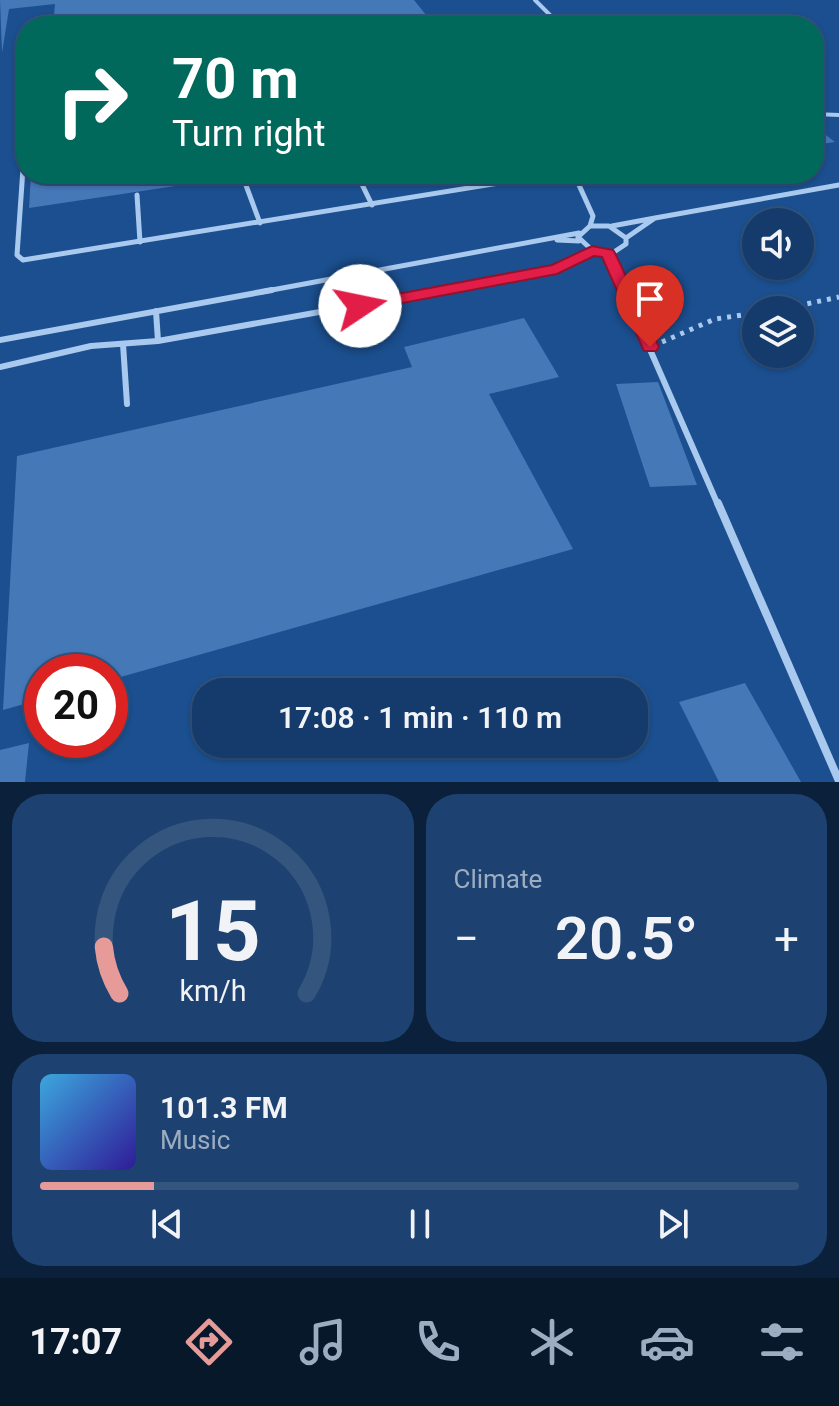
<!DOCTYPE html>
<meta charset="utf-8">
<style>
body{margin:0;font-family:Roboto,sans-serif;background:#1d4271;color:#f1f3f6;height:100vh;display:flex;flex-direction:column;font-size:30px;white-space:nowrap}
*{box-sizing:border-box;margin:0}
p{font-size:26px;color:#9dadc1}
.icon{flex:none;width:44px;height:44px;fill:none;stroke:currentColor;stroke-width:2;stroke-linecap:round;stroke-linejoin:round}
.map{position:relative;height:782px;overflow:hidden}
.side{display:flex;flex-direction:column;gap:12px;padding:12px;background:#0b203b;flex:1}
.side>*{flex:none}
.top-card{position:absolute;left:16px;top:16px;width:808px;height:168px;border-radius:32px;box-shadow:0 2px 6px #0004,0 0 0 2px #33557e;background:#00695c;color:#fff;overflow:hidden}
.fabs{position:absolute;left:742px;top:208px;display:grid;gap:16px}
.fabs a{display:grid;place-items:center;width:72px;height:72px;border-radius:50%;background:#143b6b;box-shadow:0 2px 6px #0004,0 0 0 2px #33557e;font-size:40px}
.speed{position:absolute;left:24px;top:654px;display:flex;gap:16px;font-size:40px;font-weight:700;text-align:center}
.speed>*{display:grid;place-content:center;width:104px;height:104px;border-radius:50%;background:#143b6b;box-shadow:0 2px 6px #0004,0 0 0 2px #33557e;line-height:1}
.speed .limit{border:12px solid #d22;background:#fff;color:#111}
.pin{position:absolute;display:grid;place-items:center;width:68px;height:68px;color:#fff;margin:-82px -34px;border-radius:50% 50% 50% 0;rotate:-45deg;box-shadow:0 0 8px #0007}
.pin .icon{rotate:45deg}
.me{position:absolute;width:88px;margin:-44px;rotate:79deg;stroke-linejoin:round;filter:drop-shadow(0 0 6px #0008)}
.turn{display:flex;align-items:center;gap:28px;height:168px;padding:0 24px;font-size:36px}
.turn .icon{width:104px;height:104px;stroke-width:2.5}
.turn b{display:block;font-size:56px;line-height:68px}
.big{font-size:60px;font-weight:600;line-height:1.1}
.side .tile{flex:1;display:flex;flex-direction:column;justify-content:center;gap:12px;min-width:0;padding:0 28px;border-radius:32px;background:#1d4271}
.side .dial{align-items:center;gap:0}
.dial svg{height:208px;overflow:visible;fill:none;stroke:#33557e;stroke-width:7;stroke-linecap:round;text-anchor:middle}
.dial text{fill:#f1f3f6;stroke:none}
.song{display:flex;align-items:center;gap:24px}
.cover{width:96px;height:96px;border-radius:12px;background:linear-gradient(135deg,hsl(200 70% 55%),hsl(250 70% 35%))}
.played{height:8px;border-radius:4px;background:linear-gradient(90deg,#e69b98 15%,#33557e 15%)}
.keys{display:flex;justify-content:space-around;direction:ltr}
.heat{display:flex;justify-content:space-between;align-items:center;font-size:44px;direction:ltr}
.side .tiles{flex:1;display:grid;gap:12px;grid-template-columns:1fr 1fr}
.tile:last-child{grid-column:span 2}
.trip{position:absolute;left:192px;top:678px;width:456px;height:80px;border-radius:32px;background:#143b6b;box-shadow:0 2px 6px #0004,0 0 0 2px #33557e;font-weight:600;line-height:80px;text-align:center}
.menu{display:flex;height:128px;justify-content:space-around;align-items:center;background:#08182b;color:#9dadc1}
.menu .icon{width:56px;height:56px}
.menu .selected{color:#e69b98}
.menu b{font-size:36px;color:#f1f3f6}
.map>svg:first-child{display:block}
.building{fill:#4478b7}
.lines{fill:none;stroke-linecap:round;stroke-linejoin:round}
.path{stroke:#a9c9ee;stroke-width:5;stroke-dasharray:4 6;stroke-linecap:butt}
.service-far3{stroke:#a9c9ee;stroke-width:4}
.service-far2{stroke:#a9c9ee;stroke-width:5}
.service-far1{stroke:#a9c9ee;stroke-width:6}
.service{stroke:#a9c9ee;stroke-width:8}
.route{fill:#e11d48;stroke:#92132f;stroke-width:2}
</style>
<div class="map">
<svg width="839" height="782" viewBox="0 0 839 782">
<rect width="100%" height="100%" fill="#1b4f8f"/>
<path class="building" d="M0,0H414L435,26H53L55,4L9,9L2,53Z
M814,126L835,142L814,145Z
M31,174H242V176L29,208Z
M524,318L559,377L489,394L573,549L110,680V672H42V699L3,710L17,456L412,367L404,347Z
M658,382L697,485L650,487L616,384Z
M745,683L801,782H719L679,702Z
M29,743L25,782H0V750Z"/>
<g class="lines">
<path class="path" d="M778,310L839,297
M662,342L715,319L756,313"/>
<path class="service-far3" d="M535,0L561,26
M814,114L839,115
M26,127V121"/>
<path class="service-far2" d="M26,125L17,255L23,260L555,174
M357,174L372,205
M574,174L593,216L590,226
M244,180L260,223
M137,195L140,242
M655,218L839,185
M590,226H609L626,238V244L614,252L593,251L578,237Z
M612,226L655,218L626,238
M557,240L579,241
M608,253L625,292
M350,277L355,292
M261,292L579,233
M431,292L557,269L592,251"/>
<path class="service-far1" d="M354,290L360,306
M624,290L718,505
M156,311L158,341L442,290
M0,340L272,290
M123,344L127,404
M0,367L91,346L158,341"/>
<path class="service" d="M718,503L839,781"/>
</g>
<path class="route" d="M592,246L613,250L615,253L659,347L656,351H644L602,257L594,256L557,274L360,311L351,306L360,301L552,265Z"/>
</svg>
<div class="fabs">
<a><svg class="icon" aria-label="sound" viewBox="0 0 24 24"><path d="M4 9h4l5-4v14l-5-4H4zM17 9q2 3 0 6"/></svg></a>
<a><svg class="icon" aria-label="layers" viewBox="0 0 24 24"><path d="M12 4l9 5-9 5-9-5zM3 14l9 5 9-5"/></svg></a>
</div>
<div class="speed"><div class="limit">20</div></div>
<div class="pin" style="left:650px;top:347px;background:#d93025"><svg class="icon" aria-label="arrive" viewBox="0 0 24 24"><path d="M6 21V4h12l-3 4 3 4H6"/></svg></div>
<svg class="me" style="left:360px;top:306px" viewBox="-20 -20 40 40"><circle r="19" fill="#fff"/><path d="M0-13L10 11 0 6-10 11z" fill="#e11d48"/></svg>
<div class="trip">17:08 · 1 min · 110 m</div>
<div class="top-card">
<div class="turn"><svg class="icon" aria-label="right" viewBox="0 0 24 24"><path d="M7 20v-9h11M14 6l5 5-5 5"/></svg><div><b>70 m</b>Turn right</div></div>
</div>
</div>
<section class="side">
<div class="tiles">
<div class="tile dial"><svg viewBox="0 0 100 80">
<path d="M14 69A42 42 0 1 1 86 69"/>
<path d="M14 69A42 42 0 0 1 8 51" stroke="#e69b98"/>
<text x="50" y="56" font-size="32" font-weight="700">15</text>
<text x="50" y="72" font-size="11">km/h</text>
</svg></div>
<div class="tile"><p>Climate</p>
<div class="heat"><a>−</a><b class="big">20.5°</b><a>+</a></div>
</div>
<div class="tile">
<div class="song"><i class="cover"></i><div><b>101.3 FM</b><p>Music</p></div></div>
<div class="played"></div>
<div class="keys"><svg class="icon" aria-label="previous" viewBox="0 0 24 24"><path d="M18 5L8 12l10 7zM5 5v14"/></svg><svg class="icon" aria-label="pause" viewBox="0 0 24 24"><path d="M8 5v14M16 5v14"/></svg><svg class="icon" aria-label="next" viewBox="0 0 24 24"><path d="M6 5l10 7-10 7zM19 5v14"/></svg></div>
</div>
</div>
</section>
<nav class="menu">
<b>17:07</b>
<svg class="icon selected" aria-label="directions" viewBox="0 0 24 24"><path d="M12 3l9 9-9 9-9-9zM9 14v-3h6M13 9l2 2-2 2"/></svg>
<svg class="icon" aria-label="music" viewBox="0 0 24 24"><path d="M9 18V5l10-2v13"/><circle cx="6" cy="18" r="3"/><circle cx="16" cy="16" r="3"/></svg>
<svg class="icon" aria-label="phone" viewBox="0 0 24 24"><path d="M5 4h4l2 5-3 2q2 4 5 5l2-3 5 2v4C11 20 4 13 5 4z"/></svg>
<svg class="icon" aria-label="climate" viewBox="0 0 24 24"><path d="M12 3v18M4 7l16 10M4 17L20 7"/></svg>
<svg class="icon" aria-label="car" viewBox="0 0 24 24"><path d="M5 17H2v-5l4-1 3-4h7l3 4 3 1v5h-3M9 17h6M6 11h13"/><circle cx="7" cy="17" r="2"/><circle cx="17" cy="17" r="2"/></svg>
<svg class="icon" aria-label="filters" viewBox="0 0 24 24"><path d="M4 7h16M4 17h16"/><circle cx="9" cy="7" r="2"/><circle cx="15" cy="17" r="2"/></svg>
</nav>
